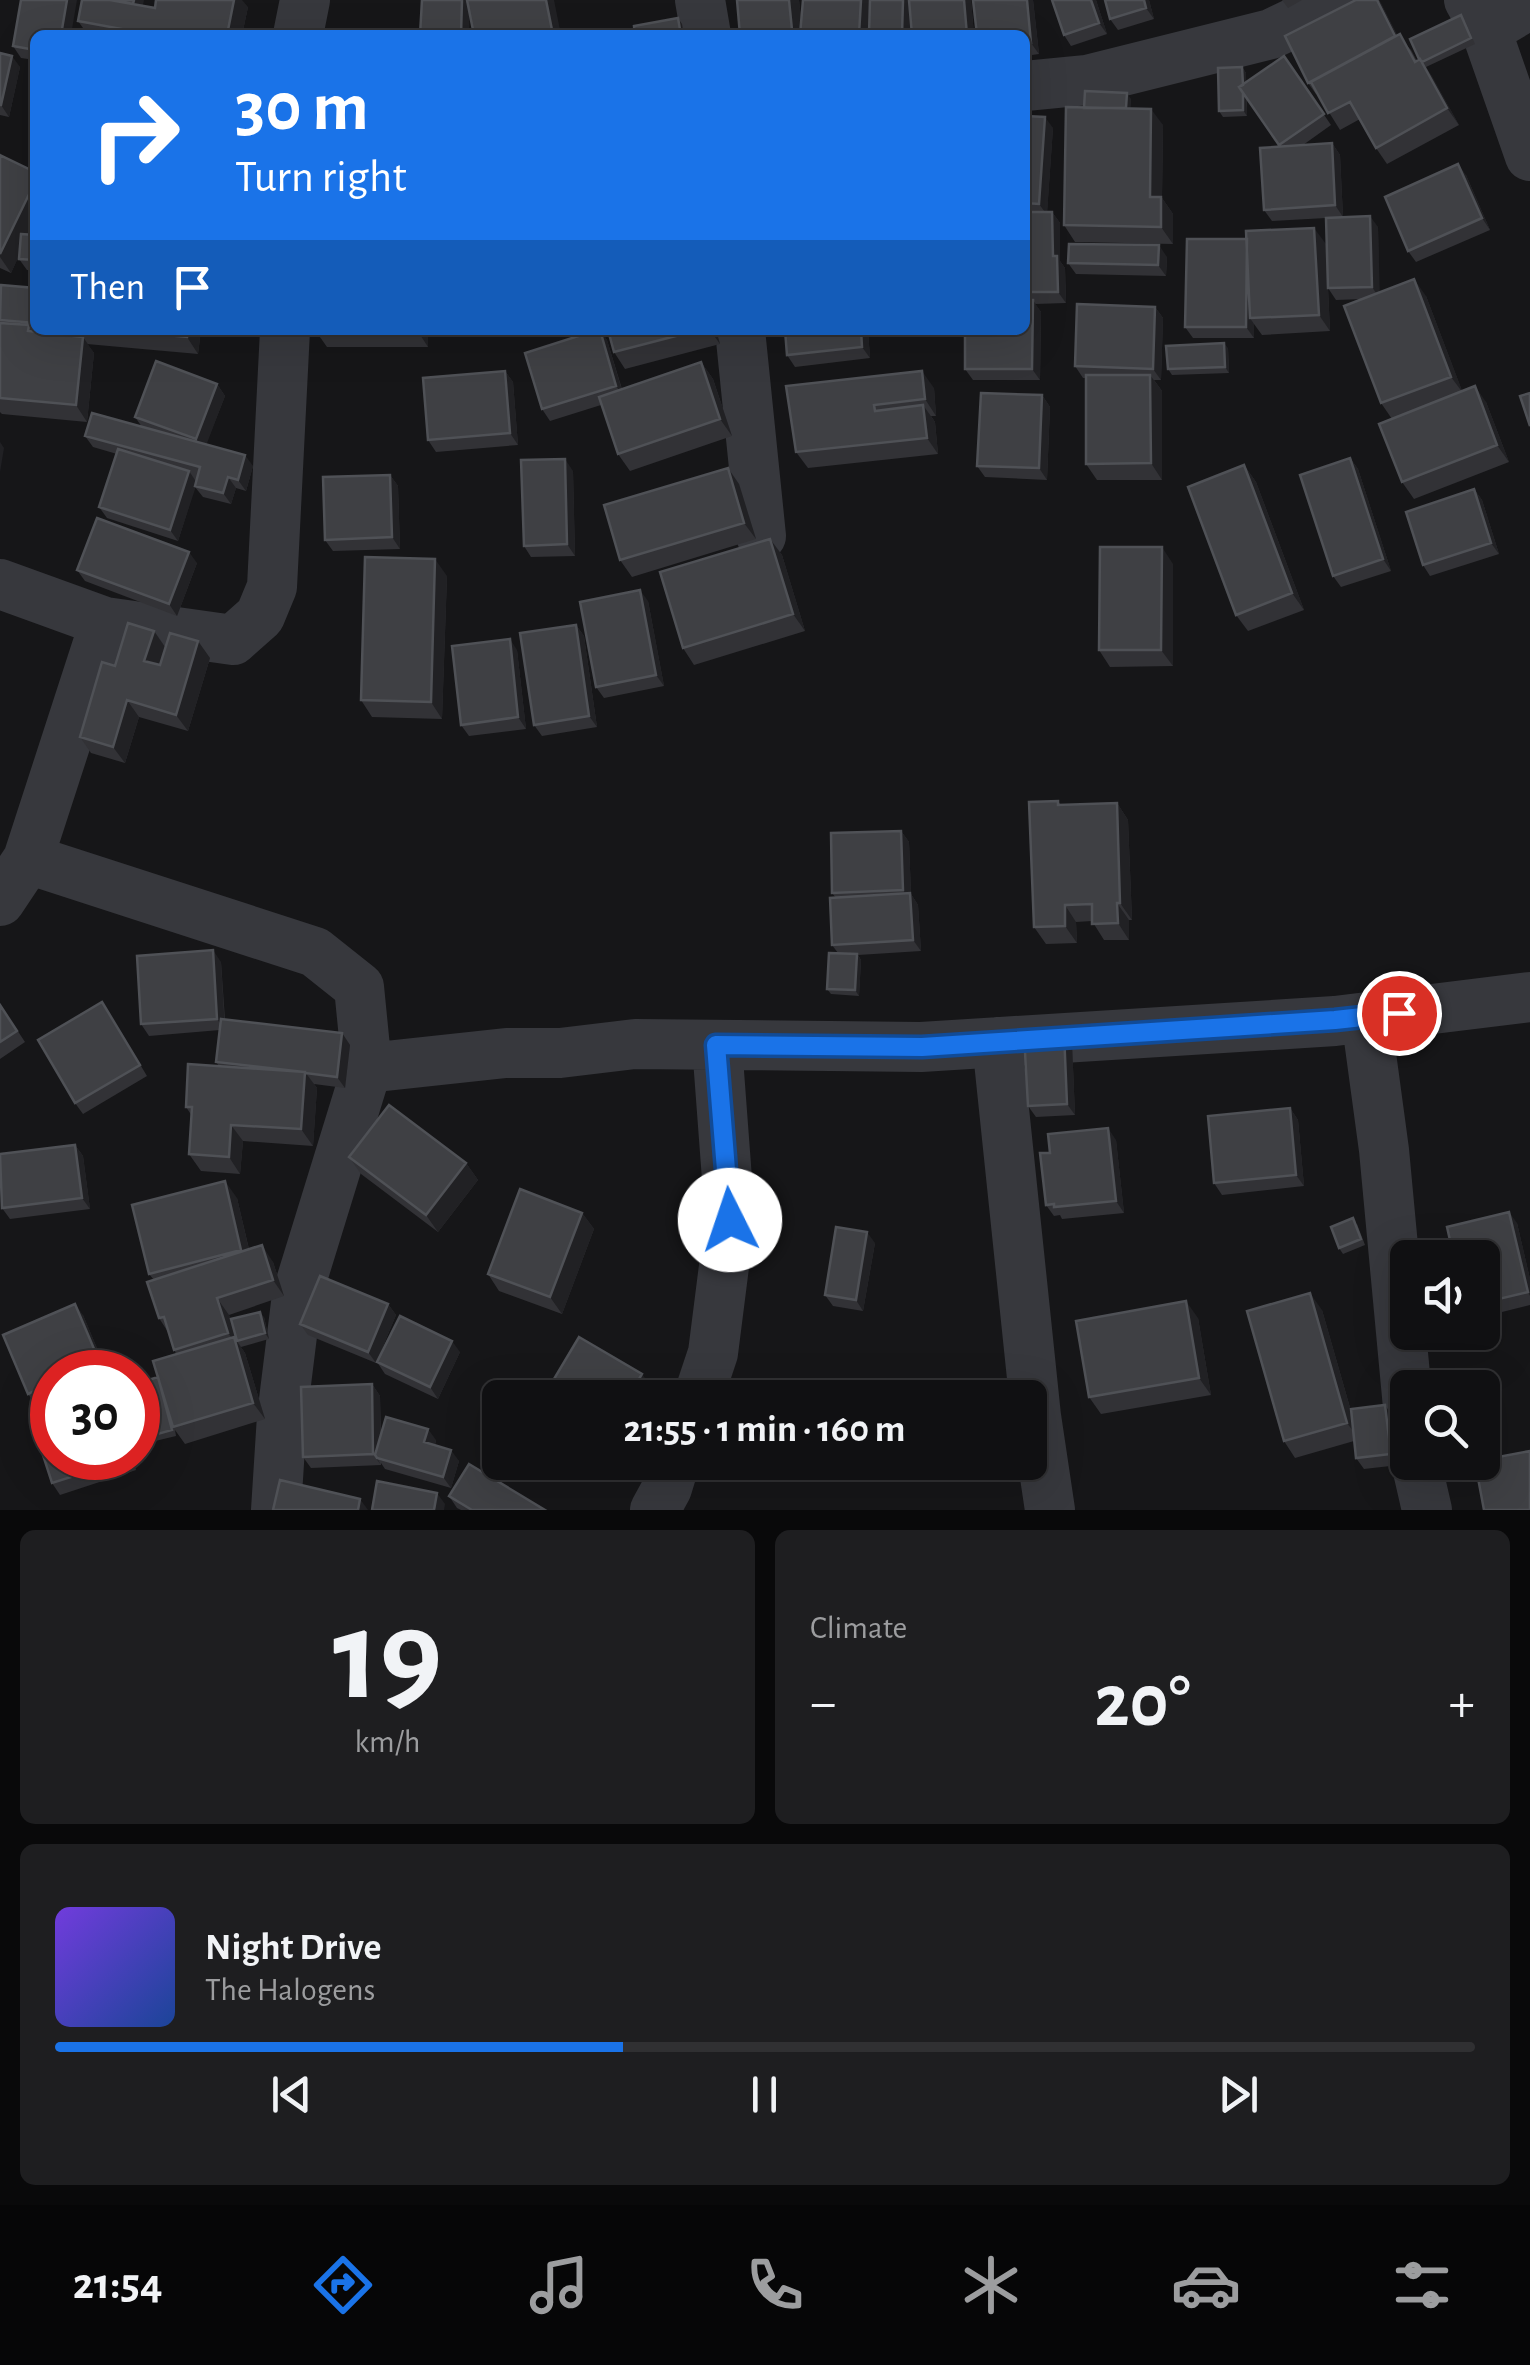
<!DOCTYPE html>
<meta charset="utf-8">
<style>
body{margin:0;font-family:"Alegreya Sans",sans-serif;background:#1e1e20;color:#f1f3f6;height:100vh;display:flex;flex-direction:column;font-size:38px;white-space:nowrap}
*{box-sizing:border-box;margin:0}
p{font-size:32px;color:#9c9d9f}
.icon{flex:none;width:55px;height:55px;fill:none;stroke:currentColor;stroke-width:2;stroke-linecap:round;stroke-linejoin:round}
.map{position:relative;height:1510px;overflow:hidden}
.side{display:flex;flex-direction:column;gap:20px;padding:20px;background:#09090a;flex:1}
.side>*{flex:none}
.banner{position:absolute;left:30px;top:30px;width:1000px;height:305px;border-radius:15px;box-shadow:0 10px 40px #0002,0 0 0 2px #303032;background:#1a73e8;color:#fff;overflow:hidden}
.buttons{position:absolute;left:1390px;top:1240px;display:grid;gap:20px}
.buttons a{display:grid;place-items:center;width:110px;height:110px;border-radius:15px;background:#101012;box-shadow:0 10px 40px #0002,0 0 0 2px #303032;font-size:50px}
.speed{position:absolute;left:30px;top:1350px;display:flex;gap:20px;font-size:50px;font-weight:700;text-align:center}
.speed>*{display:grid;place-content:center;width:130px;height:130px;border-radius:50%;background:#101012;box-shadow:0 10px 40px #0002,0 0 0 2px #303032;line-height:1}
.speed .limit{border:15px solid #d22;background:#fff;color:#111}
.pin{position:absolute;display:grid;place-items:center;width:85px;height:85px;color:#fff;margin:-42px;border:5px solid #fff;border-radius:50%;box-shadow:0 2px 10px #0007}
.me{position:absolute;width:110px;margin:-55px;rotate:356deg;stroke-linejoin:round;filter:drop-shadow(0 0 8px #0008)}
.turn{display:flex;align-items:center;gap:35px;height:210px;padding:0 40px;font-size:45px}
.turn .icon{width:130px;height:130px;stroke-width:2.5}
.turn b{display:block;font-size:70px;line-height:85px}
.then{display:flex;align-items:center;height:95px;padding:0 40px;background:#0003;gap:20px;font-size:38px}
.big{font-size:75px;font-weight:700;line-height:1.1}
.side .card{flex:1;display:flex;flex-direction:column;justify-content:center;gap:15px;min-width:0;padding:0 35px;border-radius:15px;background:#1e1e20}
.side .dial{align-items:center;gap:0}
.dial b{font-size:130px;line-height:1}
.song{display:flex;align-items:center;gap:30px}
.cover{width:120px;height:120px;border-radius:15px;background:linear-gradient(135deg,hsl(260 70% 55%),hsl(220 70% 35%))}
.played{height:10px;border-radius:5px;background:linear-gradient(90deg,#1a73e8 40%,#303032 40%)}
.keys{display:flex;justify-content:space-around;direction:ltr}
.heat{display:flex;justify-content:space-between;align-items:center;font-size:55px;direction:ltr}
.side .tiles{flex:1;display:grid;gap:20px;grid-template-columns:1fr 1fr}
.card:last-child{grid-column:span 2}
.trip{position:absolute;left:482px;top:1380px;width:565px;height:100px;border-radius:15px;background:#101012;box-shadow:0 10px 40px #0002,0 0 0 2px #303032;font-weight:700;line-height:100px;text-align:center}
.tab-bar{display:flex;height:160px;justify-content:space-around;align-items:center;background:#060607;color:#9c9d9f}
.tab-bar .icon{width:70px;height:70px}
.tab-bar .current{color:#1a73e8}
.tab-bar b{font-size:45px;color:#f1f3f6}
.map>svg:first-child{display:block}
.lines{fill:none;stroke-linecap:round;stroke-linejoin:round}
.minor{stroke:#37383d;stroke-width:50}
.wall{fill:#323236}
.shaded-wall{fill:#212124}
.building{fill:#3f4044;stroke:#4f5156;stroke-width:2.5}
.route-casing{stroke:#114b97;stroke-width:25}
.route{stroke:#1a73e8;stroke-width:18}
</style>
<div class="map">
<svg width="1530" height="1510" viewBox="0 0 1530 1510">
<rect width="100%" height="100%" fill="#161618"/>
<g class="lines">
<path class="minor" d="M700,0L706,35
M1469,0L1486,30L1530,156
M1486,30L1530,4
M298,35L305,0
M1025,86L1087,80L1271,34L1342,0
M740,330L761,536
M0,584L105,622L233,640L260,616L272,587L285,330
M28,859L315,952L359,987L367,1068L297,1295L282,1416L276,1510
M0,901L28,859L105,622
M1366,1017L1384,1150L1408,1407
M997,1042L1036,1416L1050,1510
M367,1068L506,1053H560L635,1044L921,1047L1335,1021L1530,997
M698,1398L713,1353L730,1219L717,1045
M1416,1462L1427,1510
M655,1510L667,1488L675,1462"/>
</g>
<path class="wall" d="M737,0H799L801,20L971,0L974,35H912L911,25L910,35H740Z
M1033,0L1039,54L1025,56V35Z
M1096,0L1107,34L1071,46L1064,35Z
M1149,0L1154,19L1118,30L1110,19Z
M1282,0H1302L1288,8Z
M1356,0H1379L1397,35L1411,50L1417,61L1465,21L1475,44L1426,67L1459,125L1387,164L1376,148L1360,119L1340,130L1317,93L1316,94L1308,83Z
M143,6L155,8L248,7L242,35H88L78,21Z
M35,35V60L21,58L13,46Z
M0,53L20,67L9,117L0,115Z
M1284,56L1331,125L1303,145L1332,143L1340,155L1343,217L1378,227L1379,293L1426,296L1462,391L1486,402L1509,462L1414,499L1402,482L1392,419L1381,403L1363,299L1336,300L1328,288L1326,218L1272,221L1264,210L1280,147L1247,99V116L1223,117L1219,111L1242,67L1246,73V82Z
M1131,99L1130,108L1163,125L1162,198L1173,214V244L1075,242L1064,225L1084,108Z
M1025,116L1053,128L1047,212H1052L1060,223V261L1065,268L1066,303L1035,304L1041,312L1040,380H973L965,369L1025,330Z
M0,155L35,172V222L29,235H35V271L27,270L19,259V255L11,273L0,268Z
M1466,175L1490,230L1416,262L1408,251Z
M1326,244L1330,331L1262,335L1254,324V338H1193L1185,327Z
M1167,257L1166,276L1076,274L1068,263Z
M35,288V330H201L198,354L87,344L94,353L87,422L2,414L0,412V297Z
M1155,307L1163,318L1161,380H1154L1162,391V480H1097L1086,464V378H1083L1075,366Z
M315,330H428V347H327Z
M432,330H463V332L434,333Z
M600,330L607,340L622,389L701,362L713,379L732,436L630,471L618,454L601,405L550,421L542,409Z
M608,330H716L720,344L625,369L614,352Z
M785,330H868L870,358L795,367L787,355Z
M1228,348L1229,373L1172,375L1168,369Z
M505,371L513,382L518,445L436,452L428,440Z
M217,384L225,396L206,444L253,466L246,491L236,488L231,504L203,497L195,487L178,541L107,518L99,507L117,454L93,447L85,436L142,427L135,417Z
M786,386L934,388L936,416H931L935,422L938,454L808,468L796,452Z
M1042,395L1050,407L1047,480L985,477L977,466Z
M1350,458L1358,469L1391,571L1341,587L1333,576Z
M1244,465L1256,482L1304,610L1248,631L1236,615Z
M573,471L575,556L531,557L524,546Z
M390,475L398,486L400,549L333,551L325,540Z
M739,484L756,539L632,577L620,560Z
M1474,489L1482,500L1499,554L1430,576L1423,565Z
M770,539L782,555L805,631L694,665L683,648Z
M197,563L177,616L85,581L77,570Z
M1173,564V666L1110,667L1099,650Z
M447,576L442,719L372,717L361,700Z
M648,601L664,686L604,698L596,687Z
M576,625L584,636L597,727L542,736L534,725Z
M154,631L165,647L210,658L188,731L139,717L125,763L91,753L80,737L115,666Z
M517,650L526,729L469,736L461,725Z
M1058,801L1061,805L1117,803L1128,820L1132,920H1129V940H1104L1092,921L1076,922L1077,943L1046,944L1034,927Z
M901,831L909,842L911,894L918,905L921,951L858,955L861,960L859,996L831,994L827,989L838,953L832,945L836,898L832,893Z
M221,962L225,1020L342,1033L350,1045L345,1088L314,1084L317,1088L313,1146L243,1141L240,1174L201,1171L189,1154L192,1116L186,1107L219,1066L216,1062L220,1030L149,1036L141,1024Z
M0,1004L25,1042L0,1059Z
M110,1014L147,1076L83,1114L75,1103Z
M1064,1032L1072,1043L1075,1115L1036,1117L1028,1106Z
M1290,1108L1298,1120L1304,1186L1222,1195L1214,1183Z
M1116,1140L1124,1213L1062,1219L1060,1215L1054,1216L1046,1205L1050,1153Z
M75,1145L83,1156L90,1209L10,1219L2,1208Z
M349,1157L466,1163L478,1180L438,1232L361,1174Z
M237,1198L249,1249L273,1262L284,1296L229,1315L234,1330L264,1317L269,1339L241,1347L238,1343L245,1353L265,1419L185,1444L175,1430L176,1436L151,1442L147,1437L158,1377L176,1354L168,1332L159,1318L154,1280L149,1274Z
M582,1213L594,1229L562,1314L499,1291L488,1274Z
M1517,1223L1530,1279V1305L1482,1317V1258Z
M1357,1224L1365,1245L1343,1254L1339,1248Z
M875,1243L863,1311L833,1306L825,1295Z
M388,1304L396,1315L376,1363L308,1335L300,1324Z
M1322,1310L1351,1411L1393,1417L1399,1465L1364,1469L1356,1458L1354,1441L1295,1458L1284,1441Z
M83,1315L107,1372H52V1398L36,1405L28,1394Z
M1198,1318L1211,1395L1101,1414L1089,1397Z
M460,1352L438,1399L385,1374L377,1362Z
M372,1384L380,1396L381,1437L436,1440L435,1445L459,1461L451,1488L385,1469L381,1463V1465L311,1468L303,1457Z
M132,1458L136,1470L60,1495L52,1483Z
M449,1496L545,1510H461L457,1508Z"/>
<path class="shaded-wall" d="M67,0H77L71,35H61Z
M134,0H144L141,15L133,4Z
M234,0H242L248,7L242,35H227Z
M462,0H470L469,35H461Z
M546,0H554L561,35H553Z
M789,0H799L803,35H796L792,30Z
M861,0H874L872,35H859Z
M903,0H912L910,35H902Z
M964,0H971L974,35H967Z
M1027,0H1033L1039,54L1031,43Z
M1091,0H1096L1107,34L1099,23Z
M1144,0H1149L1154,19L1146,8Z
M1377,0L1381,3L1404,49L1396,38Z
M678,18L682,24L684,35H681Z
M12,56L20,67L9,117L1,105Z
M1420,59L1432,76L1459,125L1447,108Z
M1242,67L1246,73L1247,116L1243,110Z
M1127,93L1131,99L1130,120L1126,115Z
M1151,109L1163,125L1162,198L1173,214V244L1161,227L1150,197Z
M1045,117L1053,128L1047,215L1039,204Z
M1332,143L1340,155L1343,217L1335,205Z
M1458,164L1466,175L1490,230L1482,218Z
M35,182V222L11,273L0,257V254Z
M1052,212L1060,223V261L1065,268L1066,303L1058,292L1053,256Z
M1370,216L1378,227L1380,299L1372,287Z
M1314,228L1326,244L1330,331L1319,315Z
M1247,239L1250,318L1254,324V338L1246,327Z
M1159,245L1167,257L1166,276L1158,265Z
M1414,279L1426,296L1463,393L1451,377Z
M1033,300L1041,312L1040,380L1032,369Z
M1155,307L1163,318L1161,380L1153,369Z
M187,330H201L198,354L187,337Z
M417,330H428V347Z
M600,330L607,340L624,397L616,386Z
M710,330H716L720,344Z
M861,330H868L870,358L862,347Z
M83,337L94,353L87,422L76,405Z
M1224,343L1228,348L1229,373L1225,367Z
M701,362L713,379L732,436L720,419Z
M505,371L513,382L518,445L510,433Z
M922,371L934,388L936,416L925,399Z
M1150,375L1162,391V480L1151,463Z
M217,384L225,396L204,451L196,439Z
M1475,386L1486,402L1509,462L1497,445Z
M1042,395L1050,407L1047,480L1039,468Z
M923,405L935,422L938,454L927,438Z
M0,442L4,448L0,472Z
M245,455L253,466L246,491L238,480Z
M1350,458L1358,469L1391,571L1383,559Z
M565,459L573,471L575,556L567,544Z
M1244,465L1256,482L1304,610L1292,593Z
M728,468L739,484L756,539L744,523Z
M189,471L197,483L178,541L170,530Z
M390,475L398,486L400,549L392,537Z
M228,477L236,488L231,504L223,493Z
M1474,489L1482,500L1499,554L1491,543Z
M770,539L782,555L805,631L793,614Z
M1162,547L1173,564V666L1161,650Z
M189,552L197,563L177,616L169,604Z
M435,559L447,576L442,719L431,702Z
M640,590L648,601L664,686L656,675Z
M576,625L584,636L597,727L589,716Z
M154,631L165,647L156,678L144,661Z
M510,639L517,650L526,729L518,717Z
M198,641L210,658L188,731L176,715Z
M127,700L139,717L125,763L113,747Z
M1117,803L1128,820L1132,920L1120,903Z
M901,831L909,842L911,894L918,905L921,951L913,940L911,902L903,890Z
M1117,903L1129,920V940L1118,923Z
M1065,905L1076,922L1077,943L1065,926Z
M213,950L221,962L225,1030L217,1019Z
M857,954L861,960L859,996L855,990Z
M1064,1032L1072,1043L1075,1115L1067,1104Z
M342,1033L350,1045L345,1088L337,1077Z
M305,1072L317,1088L313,1146L301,1129Z
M1290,1108L1298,1120L1304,1186L1296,1175Z
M231,1125L243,1141L240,1174L229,1157Z
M1108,1128L1116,1140L1124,1213L1116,1201Z
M75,1145L83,1156L90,1209L82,1198Z
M466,1163L478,1180L438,1232L426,1215Z
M225,1181L237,1198L253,1267L241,1250Z
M1509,1212L1517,1223L1530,1279V1296L1528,1292Z
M582,1213L594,1229L562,1314L550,1297Z
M867,1232L875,1243L863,1311L856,1300Z
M262,1245L273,1262L284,1296L273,1280Z
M1310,1293L1322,1310L1359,1439L1347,1423Z
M217,1298L229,1315L238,1343L245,1353L265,1419L253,1403L235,1342L228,1333Z
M1186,1301L1198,1318L1211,1395L1199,1378Z
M75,1304L83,1315L107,1372L100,1363Z
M388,1304L396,1315L376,1363L368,1352Z
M260,1312L264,1317L269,1339L265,1333Z
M452,1341L460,1352L438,1399L430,1387Z
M642,1374L650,1385L643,1398H628Z
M372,1384L380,1396L381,1459L377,1458L381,1465L373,1454Z
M1385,1405L1393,1417L1399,1465L1391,1454Z
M428,1429L436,1440L432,1454L424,1442Z
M451,1450L459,1461L451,1488L443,1477Z
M437,1493L445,1504L444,1510H434Z
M360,1499L368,1510H358Z"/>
<path class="building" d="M21,0H67L61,35H35V50L13,46Z
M82,0H110L155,8L156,0H234L227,35H154L78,21Z
M114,0H134L133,4Z
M422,0H462L461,35H420Z
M467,0H546L553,35H474Z
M737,0H789L792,30L740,35Z
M803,0H861L859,35H800Z
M870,0H903L902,35H869Z
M909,0H964L967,35H912Z
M973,0H1027L1031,43H1025V35H977Z
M1052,0H1091L1099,23L1064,35Z
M1105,0H1144L1146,8L1110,19Z
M1356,0H1377L1395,36L1308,83L1285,36Z
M1461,15L1471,38L1422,62L1419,59L1410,39Z
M678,18L681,35H635L634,26Z
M1400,34L1415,62L1420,59L1447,108L1376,148L1350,102L1328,113L1311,82Z
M0,53L12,56L1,105H0Z
M1284,56L1324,114L1279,145L1239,87Z
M1242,67L1243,85L1239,87L1243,93V110L1219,111L1218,68Z
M1085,91L1127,93L1126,108H1084Z
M1066,107L1151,109L1150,197H1161V227L1064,225Z
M1025,116L1045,117L1039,204L1025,203Z
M1332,143L1335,205L1264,210L1260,148Z
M0,155L35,172V182L0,254Z
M1458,164L1482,218L1408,251L1385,197Z
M1025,212H1052L1053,256H1057L1058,292H1025Z
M1370,216L1372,287L1328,288L1326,218Z
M1314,228L1319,315L1250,318L1246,231Z
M21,234L35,235V260L19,259Z
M1187,239H1247L1246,327H1185Z
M1069,244L1159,245L1158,265L1068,263Z
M1414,279L1451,377L1381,403L1344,306Z
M1,285L35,288V323L0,320Z
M1025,300H1033L1032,369H965V330H1025Z
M1077,304L1155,307L1153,369L1075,366Z
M0,323L29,325L28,331L83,337L76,405L0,398Z
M109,330H187V337Z
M597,330H600L616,386L542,409L525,353Z
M608,330H699L614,352Z
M785,330H861L862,347L787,355Z
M1224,343L1225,367L1168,369L1166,346Z
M156,361L217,384L196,439L135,417Z
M701,362L720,419L618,454L599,397Z
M505,371L510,433L428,440L423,378Z
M922,371L925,399L874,405L875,411L923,405L927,438L796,452L786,386Z
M1086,375H1150L1151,463L1086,464Z
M1475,386L1497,445L1402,482L1379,424Z
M981,393L1042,395L1039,468L977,466Z
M1530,393V426L1520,396Z
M92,413L245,455L238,480L228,477L223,493L195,486L200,467L85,436Z
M118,449L189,471L170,530L99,507Z
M1350,458L1383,559L1333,576L1300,475Z
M565,459L567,544L524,546L521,460Z
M1244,465L1292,593L1236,615L1188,487Z
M728,468L744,523L620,560L604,505Z
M390,475L392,537L325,540L323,477Z
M1474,489L1491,543L1423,565L1406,512Z
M97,518L189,552L169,604L77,570Z
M770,539L793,614L683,648L660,572Z
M1100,547H1162L1161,650H1099Z
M365,557L435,559L431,702L361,700Z
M640,590L656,675L596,687L580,602Z
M128,623L154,631L144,661L160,665L170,633L198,641L176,715L127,700L113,747L80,737L102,662L115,666Z
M576,625L589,716L534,725L520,633Z
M510,639L518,717L461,725L452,646Z
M1058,801V805L1117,803L1120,903H1117L1118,923L1092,924V904L1065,905V926L1034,927L1029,802Z
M901,831L903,890L832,893L831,833Z
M910,893L913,940L832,945L830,898Z
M213,950L217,1019L141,1024L137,956Z
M829,953L857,954L855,990L827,989Z
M102,1002L140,1065L75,1103L38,1040Z
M0,1005L17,1031L0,1042Z
M221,1019L342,1033L337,1077L305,1073V1072L216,1062Z
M1064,1032L1067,1104L1028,1106L1024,1034Z
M188,1064L305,1072L301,1129L231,1125L229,1157L189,1154L192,1107H186Z
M389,1105L466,1163L426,1215L349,1157Z
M1290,1108L1296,1175L1214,1183L1208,1116Z
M1108,1128L1116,1201L1054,1207V1204L1046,1205L1040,1153H1050L1048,1134Z
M75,1145L82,1198L2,1208L0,1154Z
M225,1181L241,1250L149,1274L132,1205Z
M520,1189L582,1213L550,1297L488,1274Z
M1509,1212L1528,1292L1482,1303V1258H1454L1447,1227Z
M1353,1218L1361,1239L1339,1248L1331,1227Z
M836,1227L867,1232L856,1300L825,1295Z
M262,1245L273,1280L217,1298L228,1333L174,1350L164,1317L159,1318L147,1282Z
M320,1276L388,1304L368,1352L300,1324Z
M1310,1293L1347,1423L1284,1441L1247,1311Z
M1186,1301L1199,1378L1089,1397L1076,1321Z
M75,1304L100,1363L77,1372H52V1383L28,1394L3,1335Z
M260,1312L265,1333L237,1341L231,1319Z
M400,1316L452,1341L430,1387L377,1362Z
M234,1337L253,1403L173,1427L153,1361Z
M579,1337L642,1374L628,1398H562L548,1389Z
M158,1377L172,1430L147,1437L138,1400V1383Z
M372,1384L373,1454L303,1457L301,1387Z
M1385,1405L1391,1454L1356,1458L1351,1409Z
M386,1417L428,1429L424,1442L451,1450L443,1477L377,1458L375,1455Z
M52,1418V1458L128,1459L52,1483L33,1424Z
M1530,1451V1510H1484L1475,1462H1482V1460Z
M469,1464L545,1510H472L449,1496Z
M280,1480L360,1499L358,1510H273Z
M377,1481L437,1493L434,1510H372Z"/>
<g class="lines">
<g class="route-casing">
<path id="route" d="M730,1220L716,1045L922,1047L1335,1020L1399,1013"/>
</g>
<use href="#route" class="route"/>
</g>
</svg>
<div class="buttons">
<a><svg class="icon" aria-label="sound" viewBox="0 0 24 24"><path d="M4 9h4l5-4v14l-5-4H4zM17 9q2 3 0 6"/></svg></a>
<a><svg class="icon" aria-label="search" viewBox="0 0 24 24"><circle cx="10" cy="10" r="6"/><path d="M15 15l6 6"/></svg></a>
</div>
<div class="speed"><div class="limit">30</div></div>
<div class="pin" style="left:1399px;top:1013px;background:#d93025"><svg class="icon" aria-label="arrive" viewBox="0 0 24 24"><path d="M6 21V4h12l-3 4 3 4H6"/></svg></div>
<svg class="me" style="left:730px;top:1220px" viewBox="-20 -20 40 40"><circle r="19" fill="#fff"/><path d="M0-13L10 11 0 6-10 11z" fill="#1a73e8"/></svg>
<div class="trip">21:55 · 1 min · 160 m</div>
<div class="banner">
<div class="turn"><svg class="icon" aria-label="right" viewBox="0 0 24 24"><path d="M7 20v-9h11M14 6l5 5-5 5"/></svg><div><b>30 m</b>Turn right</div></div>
<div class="then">Then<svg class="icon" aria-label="arrive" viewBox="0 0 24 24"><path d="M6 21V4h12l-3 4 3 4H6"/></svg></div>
</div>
</div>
<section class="side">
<div class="tiles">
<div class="card dial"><b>19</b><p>km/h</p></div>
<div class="card"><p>Climate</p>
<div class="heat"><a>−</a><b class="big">20°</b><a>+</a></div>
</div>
<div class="card">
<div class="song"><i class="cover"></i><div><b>Night Drive</b><p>The Halogens</p></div></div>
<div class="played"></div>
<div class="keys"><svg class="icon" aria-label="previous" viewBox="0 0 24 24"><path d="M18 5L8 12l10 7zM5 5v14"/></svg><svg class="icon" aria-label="pause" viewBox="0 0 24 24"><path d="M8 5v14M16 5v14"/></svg><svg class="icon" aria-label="next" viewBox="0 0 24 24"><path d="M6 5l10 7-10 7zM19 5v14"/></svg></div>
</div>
</div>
</section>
<nav class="tab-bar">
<b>21:54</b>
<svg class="icon current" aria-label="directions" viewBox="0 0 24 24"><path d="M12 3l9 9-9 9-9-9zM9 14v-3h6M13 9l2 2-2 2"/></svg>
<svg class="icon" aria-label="music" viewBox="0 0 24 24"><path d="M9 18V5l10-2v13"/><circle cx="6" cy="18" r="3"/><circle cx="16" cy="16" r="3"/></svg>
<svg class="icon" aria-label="phone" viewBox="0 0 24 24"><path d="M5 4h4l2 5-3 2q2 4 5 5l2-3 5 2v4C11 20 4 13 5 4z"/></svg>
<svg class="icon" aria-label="climate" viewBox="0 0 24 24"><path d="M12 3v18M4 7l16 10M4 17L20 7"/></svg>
<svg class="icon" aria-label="car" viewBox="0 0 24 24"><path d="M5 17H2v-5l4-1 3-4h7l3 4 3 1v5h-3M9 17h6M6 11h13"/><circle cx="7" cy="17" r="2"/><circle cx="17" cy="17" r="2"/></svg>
<svg class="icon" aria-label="filters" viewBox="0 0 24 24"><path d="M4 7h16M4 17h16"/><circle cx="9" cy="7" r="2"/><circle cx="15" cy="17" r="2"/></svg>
</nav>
